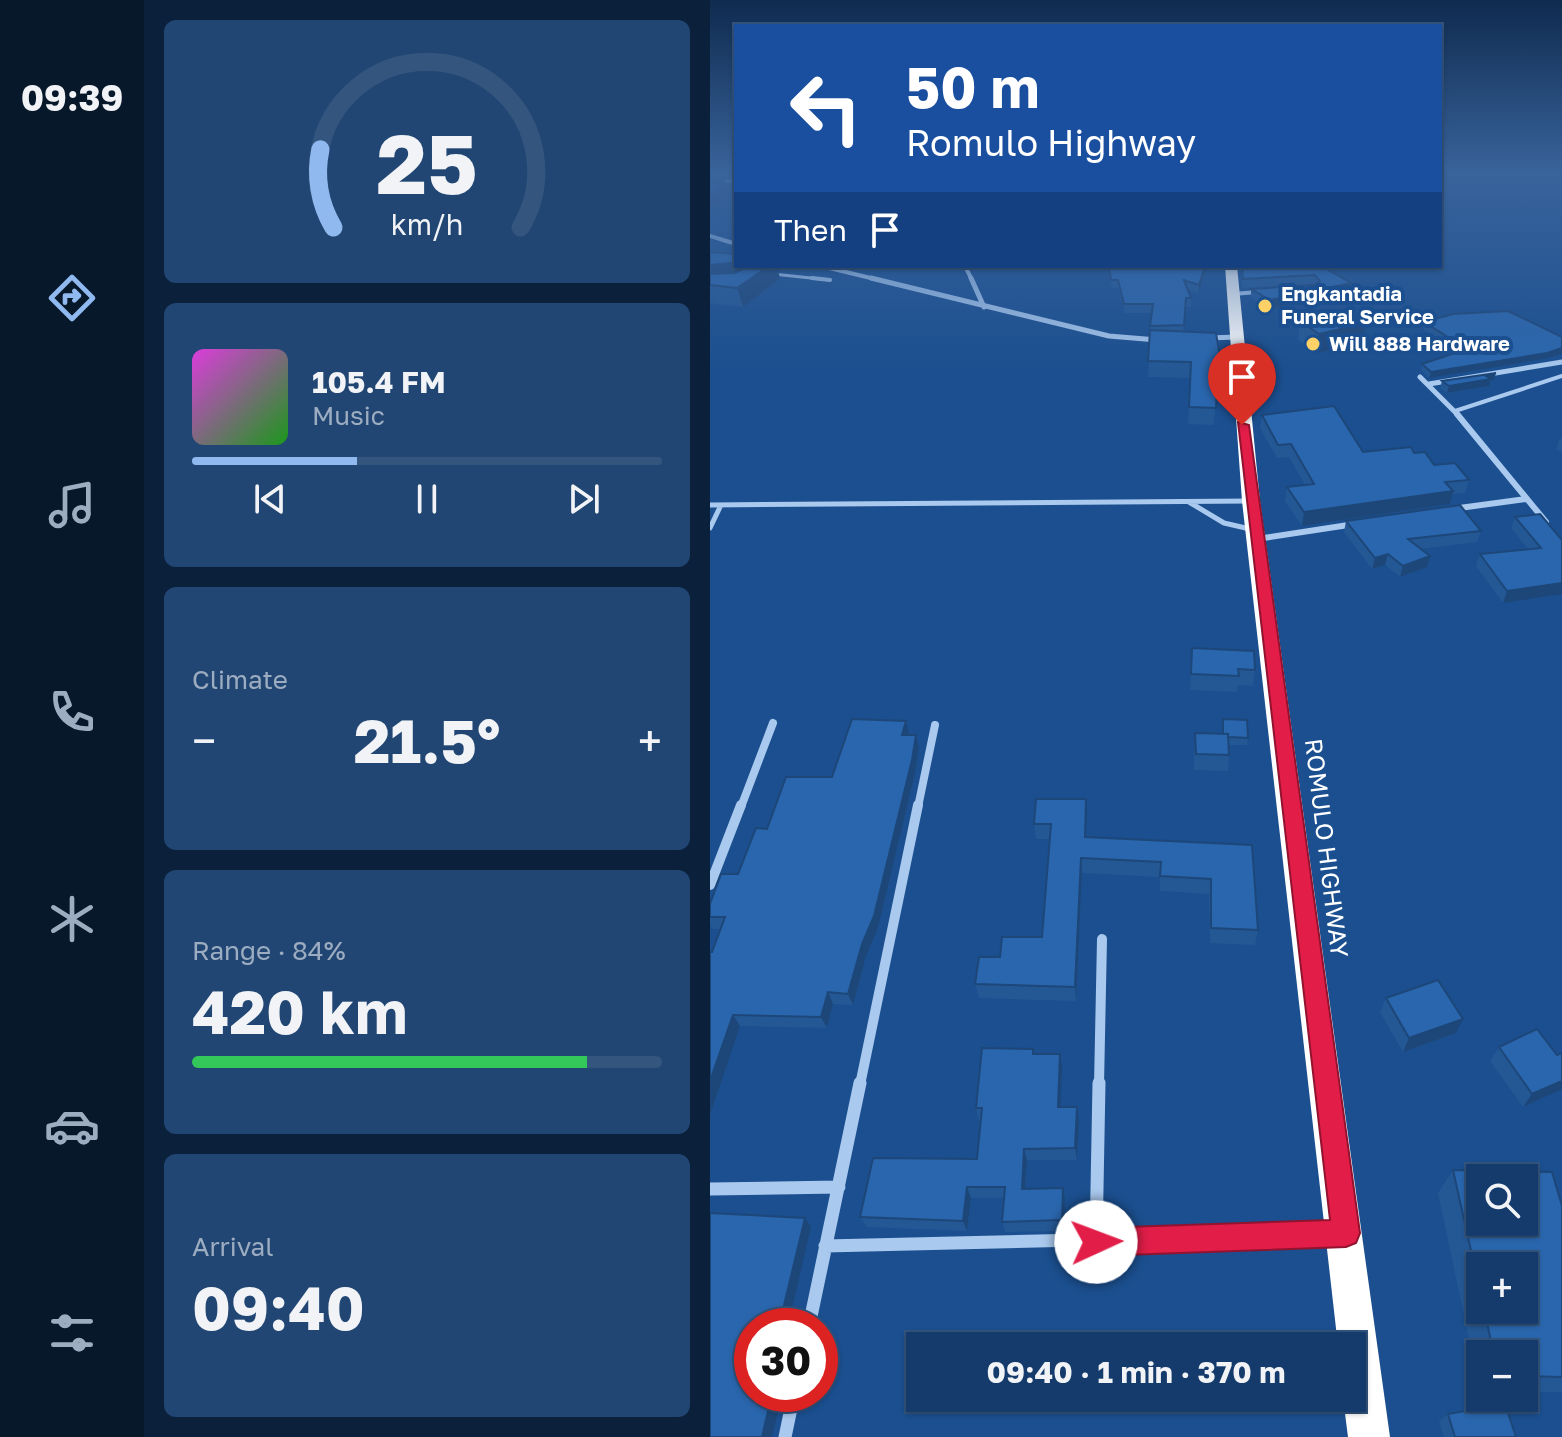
<!DOCTYPE html>
<meta charset="utf-8">
<style>
body{margin:0;font-family:"Golos Text",sans-serif;background:#214673;color:#f1f3f6;height:100vh;display:flex;flex-direction:column;font-size:30px;white-space:nowrap}
*{box-sizing:border-box;margin:0}
p{font-size:26px;color:#9dadc1}
.icon{flex:none;width:44px;height:44px;fill:none;stroke:currentColor;stroke-width:2;stroke-linecap:round;stroke-linejoin:round}
.map{position:relative;flex:1;overflow:hidden}
.drawer{display:flex;flex-direction:column;gap:20px;padding:20px;background:#0b203b;width:566px}
.drawer>*{flex:none}
.hud{position:absolute;left:24px;top:24px;width:708px;height:244px;border-radius:0px;box-shadow:0 2px 6px #0004,0 0 0 2px #33557e;background:#1a4fa0;color:#fff;overflow:hidden}
.fabs{position:absolute;left:756px;top:1164px;display:grid;gap:16px}
.fabs a{display:grid;place-items:center;width:72px;height:72px;border-radius:0px;background:#143b6b;box-shadow:0 2px 6px #0004,0 0 0 2px #33557e;font-size:40px}
.speed{position:absolute;left:24px;top:1308px;display:flex;gap:16px;font-size:40px;font-weight:700;text-align:center}
.speed>*{display:grid;place-content:center;width:104px;height:104px;border-radius:50%;background:#143b6b;box-shadow:0 2px 6px #0004,0 0 0 2px #33557e;line-height:1}
.speed .limit{border:12px solid #d22;background:#fff;color:#111}
.pin{position:absolute;display:grid;place-items:center;width:68px;height:68px;color:#fff;margin:-82px -34px;border-radius:50% 50% 50% 0;rotate:-45deg;box-shadow:0 0 8px #0007}
.pin .icon{rotate:45deg}
.me{position:absolute;width:88px;margin:-44px;rotate:88deg;stroke-linejoin:round;filter:drop-shadow(0 0 6px #0008)}
.turn{display:flex;align-items:center;gap:28px;height:168px;padding:0 40px;font-size:36px}
.turn .icon{width:104px;height:104px;stroke-width:2.5}
.turn b{display:block;font-size:56px;line-height:68px}
.then{display:flex;align-items:center;height:76px;padding:0 40px;background:#0003;gap:16px;font-size:30px}
.big{font-size:60px;font-weight:700;line-height:1.1}
.drawer .widget{flex:1;display:flex;flex-direction:column;justify-content:center;gap:12px;min-width:0;padding:0 28px;border-radius:12px;background:#214673}
.drawer .dial{align-items:center;gap:0}
.dial svg{height:208px;overflow:visible;fill:none;stroke:#33557e;stroke-width:7;stroke-linecap:round;text-anchor:middle}
.dial text{fill:#f1f3f6;stroke:none}
.song{display:flex;align-items:center;gap:24px}
.cover{width:96px;height:96px;border-radius:12px;background:linear-gradient(135deg,hsl(300 70% 55%),hsl(120 70% 35%))}
.played{height:8px;border-radius:4px;background:linear-gradient(90deg,#90b9f0 35%,#33557e 35%)}
.keys{display:flex;justify-content:space-around;direction:ltr}
.heat{display:flex;justify-content:space-between;align-items:center;font-size:44px;direction:ltr}
.charge{height:12px;border-radius:6px;background:linear-gradient(90deg,#34c759 84%,#33557e 0)}
.trip{position:absolute;left:196px;top:1332px;width:460px;height:80px;border-radius:0px;background:#143b6b;box-shadow:0 2px 6px #0004,0 0 0 2px #33557e;font-weight:700;line-height:80px;text-align:center}
main{display:flex;flex:1;min-height:0}
.tabs{display:flex;flex-direction:column;width:144px;justify-content:space-around;align-items:center;background:#08182b;color:#9dadc1}
.tabs .icon{width:56px;height:56px}
.tabs .active{color:#90b9f0}
.tabs b{font-size:36px;color:#f1f3f6}
.map>svg:first-child{display:block}
.lines{fill:none;stroke-linecap:round;stroke-linejoin:round}
.lane-far2{stroke:#a9c9ee;stroke-width:3}
.lane-far1{stroke:#a9c9ee;stroke-width:4}
.lane{stroke:#a9c9ee;stroke-width:5}
.street-far5{stroke:#a9c9ee;stroke-width:4}
.street-far4{stroke:#a9c9ee;stroke-width:5}
.street-far3{stroke:#a9c9ee;stroke-width:6}
.street-far2{stroke:#a9c9ee;stroke-width:8}
.street-far1{stroke:#a9c9ee;stroke-width:10}
.street{stroke:#a9c9ee;stroke-width:13}
.highway{fill:#fff;fill-rule:evenodd}
.wall{fill:#245895;fill-rule:evenodd}
.shaded-wall{fill:#1d4779}
.building{fill:#2a66ad;stroke:#1d4779;stroke-width:2;fill-rule:evenodd}
.route{fill:#e11d48;stroke:#92132f;stroke-width:2}
.poi-dot{fill:#ffd166;stroke:#1b4f8f;stroke-width:3}
.labels{text-anchor:middle;stroke-width:8;stroke-linejoin:round;paint-order:stroke}
.far-poi-label{font-size:20px;font-weight:bold;fill:#fff;stroke:#1b4f8f;text-anchor:start}
.street-label{font-size:24px;fill:#fff;stroke:#1b4f8f}
</style>
<main>
<nav class="tabs">
<b>09:39</b>
<svg class="icon active" aria-label="directions" viewBox="0 0 24 24"><path d="M12 3l9 9-9 9-9-9zM9 14v-3h6M13 9l2 2-2 2"/></svg>
<svg class="icon" aria-label="music" viewBox="0 0 24 24"><path d="M9 18V5l10-2v13"/><circle cx="6" cy="18" r="3"/><circle cx="16" cy="16" r="3"/></svg>
<svg class="icon" aria-label="phone" viewBox="0 0 24 24"><path d="M5 4h4l2 5-3 2q2 4 5 5l2-3 5 2v4C11 20 4 13 5 4z"/></svg>
<svg class="icon" aria-label="climate" viewBox="0 0 24 24"><path d="M12 3v18M4 7l16 10M4 17L20 7"/></svg>
<svg class="icon" aria-label="car" viewBox="0 0 24 24"><path d="M5 17H2v-5l4-1 3-4h7l3 4 3 1v5h-3M9 17h6M6 11h13"/><circle cx="7" cy="17" r="2"/><circle cx="17" cy="17" r="2"/></svg>
<svg class="icon" aria-label="filters" viewBox="0 0 24 24"><path d="M4 7h16M4 17h16"/><circle cx="9" cy="7" r="2"/><circle cx="15" cy="17" r="2"/></svg>
</nav>
<section class="drawer">
<div class="widget dial"><svg viewBox="0 0 100 80">
<path d="M14 69A42 42 0 1 1 86 69"/>
<path d="M14 69A42 42 0 0 1 9 39" stroke="#90b9f0"/>
<text x="50" y="56" font-size="32" font-weight="700">25</text>
<text x="50" y="72" font-size="11">km/h</text>
</svg></div>
<div class="widget">
<div class="song"><i class="cover"></i><div><b>105.4 FM</b><p>Music</p></div></div>
<div class="played"></div>
<div class="keys"><svg class="icon" aria-label="previous" viewBox="0 0 24 24"><path d="M18 5L8 12l10 7zM5 5v14"/></svg><svg class="icon" aria-label="pause" viewBox="0 0 24 24"><path d="M8 5v14M16 5v14"/></svg><svg class="icon" aria-label="next" viewBox="0 0 24 24"><path d="M6 5l10 7-10 7zM19 5v14"/></svg></div>
</div>
<div class="widget"><p>Climate</p>
<div class="heat"><a>−</a><b class="big">21.5°</b><a>+</a></div>
</div>
<div class="widget"><p>Range · 84%</p><b class="big">420 km</b><div class="charge"></div></div>
<div class="widget"><p>Arrival</p><b class="big">09:40</b></div>
</section>
<div class="map">
<svg width="852" height="1437" viewBox="0 0 852 1437">
<rect width="100%" height="100%" fill="#1b4f8f"/>
<g class="lines">
<path class="lane-far2" d="M63,274L120,280"/>
<path class="lane-far1" d="M102,278L120,280
M523,294L548,292
M745,411L852,376"/>
<path class="lane" d="M479,502L514,523L540,529
M0,505L540,501
M0,528L11,505"/>
<path class="street-far5" d="M17,181H26
M0,236L26,244
M111,266L169,280
M255,266L262,280"/>
<path class="street-far4" d="M161,278L399,336L447,340
M261,278L274,307
M497,338L528,337
M710,377L749,416
M719,384L852,362"/>
<path class="street-far3" d="M747,414L836,522
M742,509L816,499
M547,539L645,524"/>
<path class="street-far2" d="M31,807L63,723
M208,807L225,725"/>
<path class="street-far1" d="M0,885L31,805
M150,1085L208,805
M389,1085L392,939"/>
<path class="street" d="M0,1189L129,1187
M386,1242L389,1083
M115,1246L623,1234
M99,1326L150,1083
M75,1437L84,1394"/>
<path class="highway" d="M515,266H527L550,501L680,1437H638L633,1398H642V1346H628L532,501Z"/>
</g>
<path class="wall" d="M0,252L26,266H67L70,279L33,307L0,303Z
M398,266H497L488,294L478,289L481,298V307H476L473,331L509,351L504,425L478,424L480,378L438,377L442,313H415L408,288H402Z
M611,266L641,283L640,292L559,309L541,298V289L605,285L604,284L532,288V267Z
M590,321L656,323L653,343L607,353L588,340Z
M714,322L834,359L719,378L711,370L712,364L749,352L713,329Z
M784,380L780,381L779,386L737,393L730,388L732,381Z
M552,415L653,452L704,453L724,465L759,480L755,493L742,494L740,504L592,526L575,501L577,487L595,485L579,457L567,458L550,428Z
M850,439H852V452L846,449Z
M805,517L852,540L793,603L766,566L770,554L818,549L801,528Z
M636,521L771,531L767,542L710,549L717,567L690,577L675,565L662,569L634,532Z
M482,648L545,670L543,686L528,685L527,692L480,690Z
M513,719L538,738L537,745H519V755L518,771L484,770L485,733L512,734Z
M199,733V735L209,748L205,773L168,928L156,956L143,1005L123,1004L117,1028L30,1026L0,1115L2,952L10,929H2L0,925V917L57,829L122,777Z
M377,814L376,837L542,845L548,930L545,945L500,943L499,894L450,891V877L372,873L366,1001L269,998L265,984L290,957L332,937L339,839H326L324,824Z
M676,998L746,1033L693,1052L670,1012Z
M789,1047L847,1055L852,1053L813,1107L780,1061Z
M323,1049L324,1054H350L352,1066L350,1107L369,1119L367,1160H317L315,1189L353,1188L355,1199L354,1231L295,1232L292,1222L294,1198H261L257,1231L157,1227L150,1217L267,1159L271,1121H269L266,1108Z
M743,1170L852,1206V1392H814V1354H770V1391L728,1193ZM770,1266L814,1310H770Z
M738,1414L806,1437H734L729,1421Z"/>
<path class="shaded-wall" d="M14,184L18,196L0,209V194Z
M26,262V266H43L0,283V265Z
M59,266H67L70,279L33,307L27,288Z
M495,266H497L488,294L489,285Z
M641,283L640,292L559,309L560,300Z
M656,323L653,343L607,353L609,334Z
M852,348V354L834,359L719,378L721,372Z
M786,373L784,380L780,381L779,386L737,393L739,386Z
M743,491L740,504L592,526L594,512Z
M678,554L675,565L662,569L665,558Z
M720,556L717,567L690,577L693,566Z
M852,583V594L793,603L797,591Z
M196,721L199,733L195,748L192,735Z
M206,735L209,748L205,773L168,928L156,956L143,1005L138,994Z
M376,799L377,814L375,852V837Z
M371,858L372,873L366,1001L365,987Z
M118,992L123,1004L117,1028L111,1017Z
M23,1015L30,1026L0,1115V1081Z
M753,1019L746,1033L693,1052L699,1038Z
M350,1054L352,1066L350,1119L348,1107Z
M852,1081V1089L813,1107L822,1094Z
M367,1107L369,1119L367,1160L365,1148Z
M314,1149L317,1160L314,1199L312,1189Z
M257,1187L261,1198L257,1231L253,1221Z
M353,1188L355,1199L354,1231L352,1220Z
M95,1218L101,1227L78,1326H69Z
M62,1394H72L62,1437H52Z"/>
<path class="building" d="M0,183L14,184L0,194Z
M0,252L26,254V262L22,263L0,265Z
M39,266H59L27,288L0,285V274L25,273Z
M399,266H495L489,285L474,280L481,298H476L474,325L440,326L443,304H414L408,280H401Z
M534,266H611L641,283L560,300L541,289L605,285L610,281L605,275L533,279L532,267Z
M636,311L656,323L609,334L590,321Z
M798,311L852,337V348L837,353L721,372L712,364L757,349L714,322L743,314Z
M440,330L506,333L509,351L506,408L479,407L481,362L438,361Z
M786,373L776,376L781,379L739,386L732,381Z
M624,406L653,452L701,447L704,453L715,452L724,465L745,463L759,480L735,482L743,491L594,512L577,487L604,484L581,444L568,445L552,415Z
M750,505L771,531L698,539L720,556L693,566L678,554L665,558L636,521Z
M830,514L852,540V583L797,591L770,554L831,548L805,517Z
M482,648L544,651L545,670L528,669L529,676L481,674Z
M142,719L196,721L192,735H206L202,760L164,916L152,944L138,994L118,992L111,1017L23,1015L0,1081V952H2L15,917H0V904L11,874H28L46,828L57,829L76,777H122Z
M513,719L537,720L538,738L518,737V734H513Z
M485,733L518,734L519,755L486,754Z
M326,799H376L375,837L542,845L548,930L501,928V879L450,876L451,862L371,858L365,987L265,984L269,957H290L292,937H332L341,824H324Z
M728,980L753,1019L699,1038L676,998Z
M827,1029L847,1055L852,1053V1081L822,1094L789,1047Z
M272,1048L323,1049V1054H350L348,1107H367L365,1148L314,1149L312,1189L353,1188L352,1220L292,1222L295,1187H257L253,1221L150,1217L163,1158L267,1159L272,1108H266Z
M743,1170L842,1172L852,1206V1377L814,1376V1354H784L774,1310H814V1266H770V1291ZM770,1178H814V1222H770Z
M0,1213L95,1218L69,1326H42V1394H62L52,1437H0Z
M795,1404L806,1437H745L738,1414Z"/>
<linearGradient id="sky" x2="0" y2="1"><stop stop-color="#0f2b4f"/><stop offset="0.46" stop-color="#39639b"/><stop offset="1" stop-color="#39639b" stop-opacity="0"/></linearGradient>
<rect width="852" height="374" fill="url(#sky)"/>
<path class="route" d="M528,422L539,425L650,1233L646,1243L636,1247L386,1256L376,1252L372,1242L376,1232L386,1228L620,1220Z"/>
<g class="poi-dot">
<circle cx="555" cy="306" r="8"/>
<circle cx="603" cy="344" r="8"/>
</g>
<g class="labels">
<g class="far-poi-label">
<text x="571" y="301">Engkantadia<tspan x="571" dy="23">Funeral Service</tspan></text>
<text x="619" y="351">Will 888 Hardware</text>
</g>
<g class="street-label">
<text transform="translate(616 848) rotate(83)" y="8">ROMULO HIGHWAY</text>
</g>
</g>
</svg>
<div class="fabs">
<a><svg class="icon" aria-label="search" viewBox="0 0 24 24"><circle cx="10" cy="10" r="6"/><path d="M15 15l6 6"/></svg></a>
<a>+</a>
<a>−</a>
</div>
<div class="speed"><div class="limit">30</div></div>
<div class="pin" style="left:532px;top:425px;background:#d93025"><svg class="icon" aria-label="arrive" viewBox="0 0 24 24"><path d="M6 21V4h12l-3 4 3 4H6"/></svg></div>
<svg class="me" style="left:386px;top:1242px" viewBox="-20 -20 40 40"><circle r="19" fill="#fff"/><path d="M0-13L10 11 0 6-10 11z" fill="#e11d48"/></svg>
<div class="trip">09:40 · 1 min · 370 m</div>
<div class="hud">
<div class="turn"><svg class="icon" aria-label="left" viewBox="0 0 24 24"><path d="M17 20v-9H6M10 6l-5 5 5 5"/></svg><div><b>50 m</b>Romulo Highway</div></div>
<div class="then">Then<svg class="icon" aria-label="arrive" viewBox="0 0 24 24"><path d="M6 21V4h12l-3 4 3 4H6"/></svg></div>
</div>
</div>
</main>
